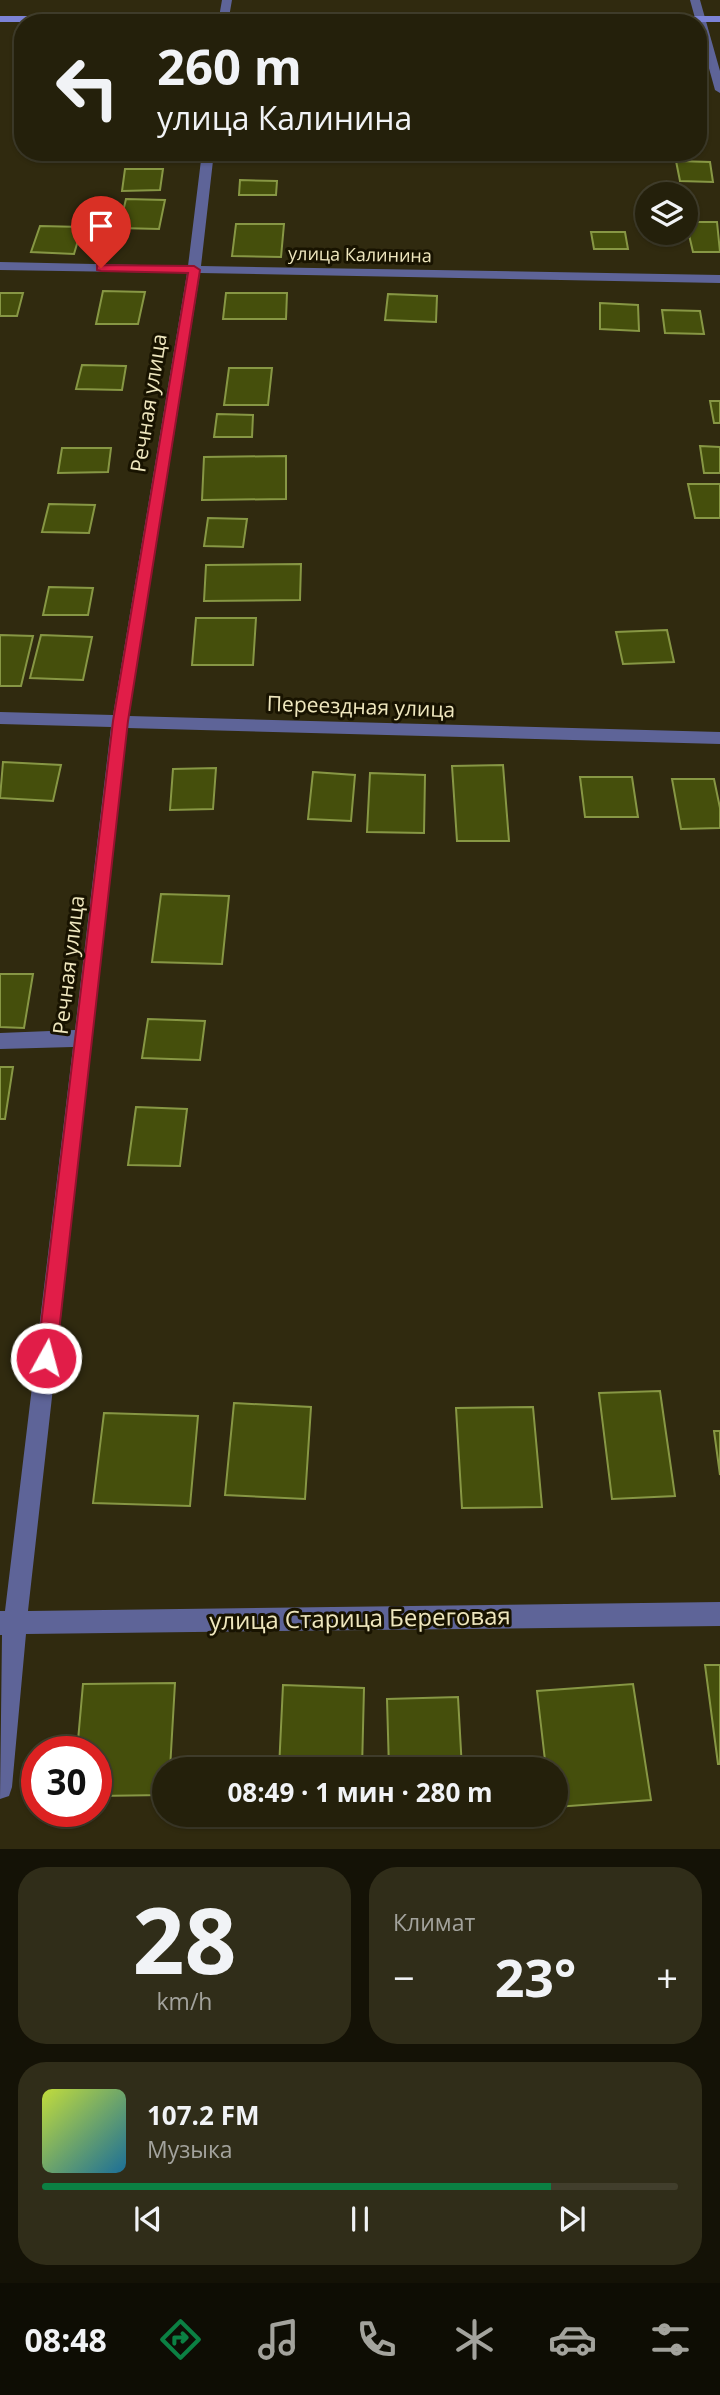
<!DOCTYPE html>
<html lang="ru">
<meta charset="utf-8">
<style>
body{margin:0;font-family:"Open Sans",sans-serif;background:#302d19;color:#f1f3f6;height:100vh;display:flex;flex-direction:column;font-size:26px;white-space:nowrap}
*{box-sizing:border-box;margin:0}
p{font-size:23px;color:#a3a39d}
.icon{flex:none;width:38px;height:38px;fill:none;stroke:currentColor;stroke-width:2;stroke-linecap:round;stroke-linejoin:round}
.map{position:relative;height:1849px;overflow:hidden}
.details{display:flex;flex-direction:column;gap:18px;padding:18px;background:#141206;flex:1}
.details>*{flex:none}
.banner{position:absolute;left:14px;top:14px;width:693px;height:147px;border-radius:28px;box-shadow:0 2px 5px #0004,0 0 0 2px #413e2c;background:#24200b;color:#f1f3f6;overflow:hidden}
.tools{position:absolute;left:635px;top:182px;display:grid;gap:14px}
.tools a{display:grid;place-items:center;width:63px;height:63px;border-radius:50%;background:#24200b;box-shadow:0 2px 5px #0004,0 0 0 2px #413e2c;font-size:35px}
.speed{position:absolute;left:21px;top:1736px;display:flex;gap:14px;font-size:35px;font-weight:700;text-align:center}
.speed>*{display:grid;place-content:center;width:91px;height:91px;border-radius:50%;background:#24200b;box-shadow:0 2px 5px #0004,0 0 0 2px #413e2c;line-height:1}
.speed .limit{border:10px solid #d22;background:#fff;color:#111}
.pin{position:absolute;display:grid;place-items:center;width:60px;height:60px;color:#fff;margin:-72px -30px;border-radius:50% 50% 50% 0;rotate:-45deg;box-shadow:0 0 7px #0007}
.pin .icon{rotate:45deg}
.me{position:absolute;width:77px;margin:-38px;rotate:7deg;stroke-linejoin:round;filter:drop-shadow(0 0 5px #0008)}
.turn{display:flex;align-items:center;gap:24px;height:147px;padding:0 28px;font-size:32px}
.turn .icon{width:91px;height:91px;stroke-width:2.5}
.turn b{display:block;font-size:49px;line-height:60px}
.big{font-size:52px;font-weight:700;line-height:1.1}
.details .widget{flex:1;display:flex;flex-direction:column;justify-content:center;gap:10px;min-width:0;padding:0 24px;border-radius:28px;background:#302d19}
.details .dial{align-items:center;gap:0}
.dial b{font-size:91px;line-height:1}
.song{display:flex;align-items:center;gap:21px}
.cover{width:84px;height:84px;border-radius:10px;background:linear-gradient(135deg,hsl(70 70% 55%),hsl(200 70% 35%))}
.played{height:7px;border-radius:4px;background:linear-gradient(90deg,#0b8043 80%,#413e2c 80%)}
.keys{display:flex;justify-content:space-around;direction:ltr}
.heat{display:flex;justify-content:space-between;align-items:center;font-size:38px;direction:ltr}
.details .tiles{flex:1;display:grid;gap:18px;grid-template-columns:1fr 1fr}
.widget:last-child{grid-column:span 2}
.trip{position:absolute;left:152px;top:1757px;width:416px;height:70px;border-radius:35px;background:#24200b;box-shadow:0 2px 5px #0004,0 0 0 2px #413e2c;font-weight:700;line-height:70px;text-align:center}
.dock{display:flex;height:112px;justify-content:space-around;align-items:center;background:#0e0d04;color:#a3a39d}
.dock .icon{width:49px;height:49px}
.dock .current{color:#0b8043}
.dock b{font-size:32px;color:#f1f3f6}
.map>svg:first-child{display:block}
.building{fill:#454f0c;stroke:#879744;stroke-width:2}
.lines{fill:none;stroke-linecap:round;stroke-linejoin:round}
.street{fill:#5e6498;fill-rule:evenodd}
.secondary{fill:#7c83d6;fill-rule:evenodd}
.route{fill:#e11d48;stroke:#92132f;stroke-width:2}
.labels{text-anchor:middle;stroke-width:6;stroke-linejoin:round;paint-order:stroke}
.far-street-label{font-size:18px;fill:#efe7be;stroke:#181300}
.street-label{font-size:21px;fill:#efe7be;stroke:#181300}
.near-street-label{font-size:24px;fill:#efe7be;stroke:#181300}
</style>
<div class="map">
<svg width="720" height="1849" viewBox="0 0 720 1849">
<rect width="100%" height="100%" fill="#302a0f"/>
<path class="building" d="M241,152H283L282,158H241Z
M676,161L710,162L713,182L680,181Z
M125,169H163L160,190L122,191Z
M240,180L277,181L276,195H239Z
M126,199L165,200L159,229L119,228Z
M686,222H717L720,252H693Z
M236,224H284L281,257L232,256Z
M40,226L82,227L74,254L31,252Z
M591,232H625L628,249H594Z
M103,291L145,292L138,324H96Z
M0,293H23L17,316H0Z
M226,293H287L286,319H223Z
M388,294L437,296L436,322L385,320Z
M600,303L638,305L639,331L600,329Z
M662,310L700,311L704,334L665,333Z
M82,365L126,366L122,390L76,389Z
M229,368H272L268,405H224Z
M710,401H720V423H714Z
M217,414L253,415L252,437H214Z
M700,446L720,447V473H704Z
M62,448H111L108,472L58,473Z
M286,456V499L202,500L204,457Z
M688,484H720V518H695Z
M49,504L95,505L89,533L42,532Z
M208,518L247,519L243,547L204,546Z
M301,564L300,600L204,601L206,565Z
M49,587L93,588L88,615H43Z
M196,618H256L253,665H192Z
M667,630L674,662L623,664L616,632Z
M0,635L33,636L21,686H0Z
M41,635L92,637L83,680L30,678Z
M3,762L61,765L53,801L0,798Z
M503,765L509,841H457L452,766Z
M216,768L213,809L170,810L173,769Z
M313,772L355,775L351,821L308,819Z
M370,773L425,775L424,833L367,832Z
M580,777H632L638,817H585Z
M672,779H714L720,808V828L681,829Z
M161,894L229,896L222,964L152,962Z
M0,974H33L24,1028L0,1027Z
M148,1019L205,1021L200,1060L142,1058Z
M0,1067H13L5,1119H0Z
M136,1107L187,1109L180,1166L128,1165Z
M660,1391L675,1496L612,1499L599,1393Z
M234,1403L311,1407L305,1499L225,1495Z
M533,1407L542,1507L462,1508L456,1408Z
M104,1413L198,1416L190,1506L93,1503Z
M714,1431H720V1475Z
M705,1665H720V1764H718Z
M175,1683L170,1769H164V1795L96,1796V1752H77L83,1684Z
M633,1684L651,1800L556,1807V1769H546L537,1691Z
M283,1685L364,1688L362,1769H279Z
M458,1697L462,1769H389L387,1699Z"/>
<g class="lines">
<path class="street" d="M222,0H232L228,23H218Z
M690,0H700L720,71V93L715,90Z
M202,152H214L201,266L720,275V283L200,273L129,716L720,732V744L127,728L28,1611L720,1602V1626L26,1634L12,1787L9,1796L0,1799L2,1635H0V1611H5L73,1047L0,1049V1033L75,1030L111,727L0,724V712L113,715L187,273L0,270V262L188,266Z"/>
<path class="secondary" d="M0,16H720V22H0Z"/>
</g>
<path class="route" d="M97,265L194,266L200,270L128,721L56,1358L53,1365L46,1368L39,1365L37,1358L113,721L188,273L101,271L97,270Z"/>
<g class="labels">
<g class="far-street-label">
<text transform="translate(360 255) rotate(1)" y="6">улица Калинина</text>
</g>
<g class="street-label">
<text transform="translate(149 403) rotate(-81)" y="7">Речная улица</text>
<text transform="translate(361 707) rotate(2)" y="7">Переездная улица</text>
<text transform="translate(69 965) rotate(-83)" y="7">Речная улица</text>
</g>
<g class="near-street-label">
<text transform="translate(360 1619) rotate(-1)" y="8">улица Старица Береговая</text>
</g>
</g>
</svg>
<div class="tools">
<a><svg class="icon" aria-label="layers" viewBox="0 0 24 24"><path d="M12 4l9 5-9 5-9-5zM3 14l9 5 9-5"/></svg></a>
</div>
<div class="speed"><div class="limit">30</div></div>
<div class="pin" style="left:101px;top:268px;background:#d93025"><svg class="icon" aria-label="arrive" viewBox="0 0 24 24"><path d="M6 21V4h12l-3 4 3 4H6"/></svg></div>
<svg class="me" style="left:46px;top:1358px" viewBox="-20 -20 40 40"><circle r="17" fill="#e11d48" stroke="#fff" stroke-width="3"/><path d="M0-11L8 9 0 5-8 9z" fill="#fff"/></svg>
<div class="trip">08:49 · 1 мин · 280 m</div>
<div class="banner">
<div class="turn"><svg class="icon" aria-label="left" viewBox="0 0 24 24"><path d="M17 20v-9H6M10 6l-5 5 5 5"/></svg><div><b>260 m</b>улица Калинина</div></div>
</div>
</div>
<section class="details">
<div class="tiles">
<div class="widget dial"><b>28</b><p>km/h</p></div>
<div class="widget"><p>Климат</p>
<div class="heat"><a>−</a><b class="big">23°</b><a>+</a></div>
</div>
<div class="widget">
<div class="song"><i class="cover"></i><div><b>107.2 FM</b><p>Музыка</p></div></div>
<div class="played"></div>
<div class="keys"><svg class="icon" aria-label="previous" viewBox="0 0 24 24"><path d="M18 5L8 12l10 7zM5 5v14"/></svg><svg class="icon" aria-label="pause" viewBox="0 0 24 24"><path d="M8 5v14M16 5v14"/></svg><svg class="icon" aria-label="next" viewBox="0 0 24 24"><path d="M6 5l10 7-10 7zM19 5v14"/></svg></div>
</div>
</div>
</section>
<nav class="dock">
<b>08:48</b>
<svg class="icon current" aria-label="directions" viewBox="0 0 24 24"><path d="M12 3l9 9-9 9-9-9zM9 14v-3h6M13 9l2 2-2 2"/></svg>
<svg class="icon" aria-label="music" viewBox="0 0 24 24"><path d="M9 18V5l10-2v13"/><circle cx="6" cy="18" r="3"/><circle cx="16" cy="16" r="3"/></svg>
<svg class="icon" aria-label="phone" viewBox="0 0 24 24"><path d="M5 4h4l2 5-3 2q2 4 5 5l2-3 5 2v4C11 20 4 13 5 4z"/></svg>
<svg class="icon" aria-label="climate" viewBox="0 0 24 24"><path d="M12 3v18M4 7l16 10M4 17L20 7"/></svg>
<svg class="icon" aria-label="car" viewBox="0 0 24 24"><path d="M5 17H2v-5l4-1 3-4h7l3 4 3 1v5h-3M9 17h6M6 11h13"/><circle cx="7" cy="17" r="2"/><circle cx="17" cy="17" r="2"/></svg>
<svg class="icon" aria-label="filters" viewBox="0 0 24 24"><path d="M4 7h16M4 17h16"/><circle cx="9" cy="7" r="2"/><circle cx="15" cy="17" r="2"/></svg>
</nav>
